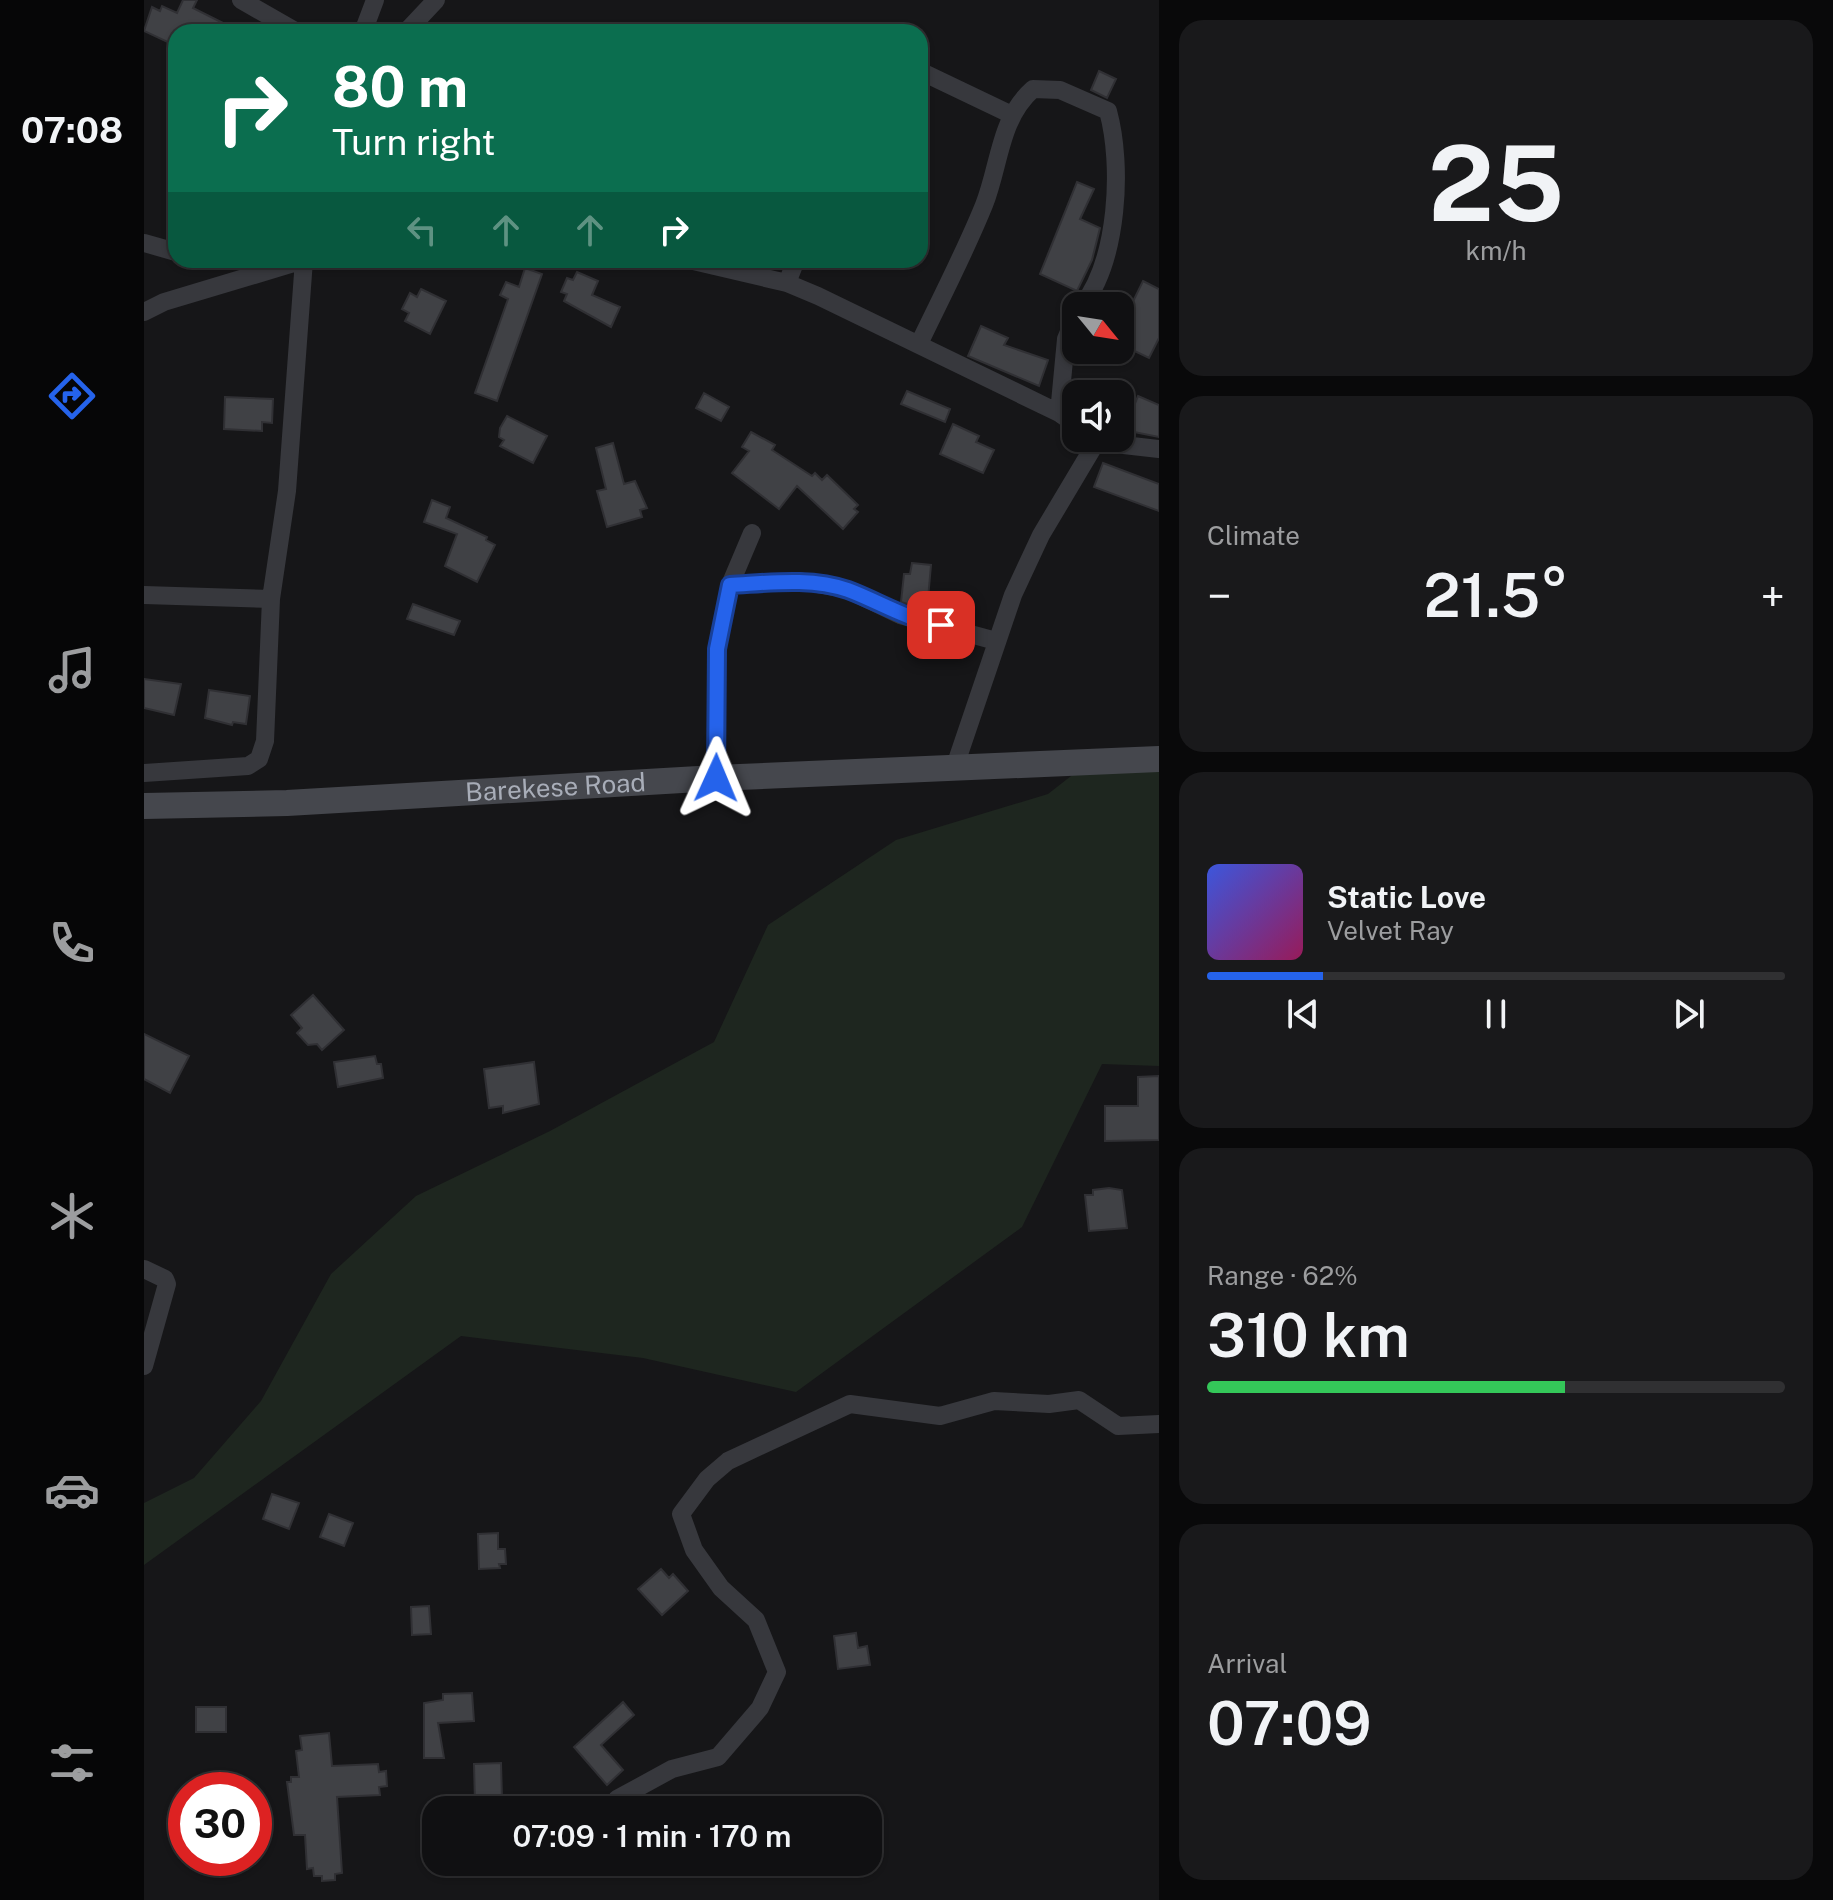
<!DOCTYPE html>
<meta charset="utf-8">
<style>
body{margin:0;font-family:"Public Sans",sans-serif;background:#19191b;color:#f1f3f6;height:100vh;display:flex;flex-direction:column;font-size:30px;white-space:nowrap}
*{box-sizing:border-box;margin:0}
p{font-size:26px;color:#9c9d9f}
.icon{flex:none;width:44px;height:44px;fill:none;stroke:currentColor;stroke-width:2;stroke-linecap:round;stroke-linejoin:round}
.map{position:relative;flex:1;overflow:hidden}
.details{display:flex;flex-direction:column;gap:20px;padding:20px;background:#09090a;width:674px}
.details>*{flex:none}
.top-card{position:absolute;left:24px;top:24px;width:760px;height:244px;border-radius:24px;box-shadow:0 2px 6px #0004,0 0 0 2px #303032;background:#0b6e4f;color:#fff;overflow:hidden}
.needle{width:52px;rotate:120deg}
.buttons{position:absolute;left:918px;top:292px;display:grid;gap:16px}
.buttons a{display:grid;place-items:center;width:72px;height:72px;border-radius:16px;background:#101012;box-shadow:0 2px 6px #0004,0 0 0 2px #303032;font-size:40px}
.speed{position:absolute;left:24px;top:1772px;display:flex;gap:16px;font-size:40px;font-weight:700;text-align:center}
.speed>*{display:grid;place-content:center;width:104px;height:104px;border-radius:50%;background:#101012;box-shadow:0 2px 6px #0004,0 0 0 2px #303032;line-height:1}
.speed .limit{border:12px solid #d22;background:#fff;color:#111}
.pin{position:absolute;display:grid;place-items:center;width:68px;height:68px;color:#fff;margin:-34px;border-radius:16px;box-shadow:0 4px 12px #0006}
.me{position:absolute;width:88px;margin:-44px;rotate:1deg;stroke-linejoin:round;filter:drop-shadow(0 0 6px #0008)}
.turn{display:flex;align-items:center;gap:28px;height:168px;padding:0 32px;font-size:36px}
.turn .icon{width:104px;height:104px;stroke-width:2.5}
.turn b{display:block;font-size:56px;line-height:68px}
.lanes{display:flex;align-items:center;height:76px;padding:0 32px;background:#0003;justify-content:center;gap:40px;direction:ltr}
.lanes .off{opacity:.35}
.big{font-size:60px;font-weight:600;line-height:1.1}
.details .tile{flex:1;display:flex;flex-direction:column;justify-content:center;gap:12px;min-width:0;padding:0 28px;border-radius:24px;background:#19191b}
.details .dial{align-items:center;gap:0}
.dial b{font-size:104px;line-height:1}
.song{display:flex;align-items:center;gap:24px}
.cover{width:96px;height:96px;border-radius:12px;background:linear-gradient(135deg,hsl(230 70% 55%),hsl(330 70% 35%))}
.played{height:8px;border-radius:4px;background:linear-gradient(90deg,#2563eb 20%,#303032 20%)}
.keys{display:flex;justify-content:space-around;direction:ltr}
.heat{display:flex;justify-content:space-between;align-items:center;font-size:44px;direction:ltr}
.charge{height:12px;border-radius:6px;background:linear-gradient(90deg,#34c759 62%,#303032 0)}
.trip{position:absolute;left:278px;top:1796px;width:460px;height:80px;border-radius:24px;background:#101012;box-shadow:0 2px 6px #0004,0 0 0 2px #303032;font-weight:600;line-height:80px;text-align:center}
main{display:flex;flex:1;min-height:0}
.tabs{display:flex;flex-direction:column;width:144px;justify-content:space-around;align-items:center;background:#060607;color:#9c9d9f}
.tabs .icon{width:56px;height:56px}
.tabs .active{color:#2563eb}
.tabs b{font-size:36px;color:#f1f3f6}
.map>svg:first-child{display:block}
.green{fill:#1e261f}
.building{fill:#404145;stroke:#303034;stroke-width:2}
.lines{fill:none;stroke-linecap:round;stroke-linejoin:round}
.street{stroke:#37383d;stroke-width:18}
.secondary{stroke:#45474d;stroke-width:26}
.route-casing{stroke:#184099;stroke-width:20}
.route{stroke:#2563eb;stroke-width:14}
.labels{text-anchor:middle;stroke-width:8;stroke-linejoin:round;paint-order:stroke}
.street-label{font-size:26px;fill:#a8adb8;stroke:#111113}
</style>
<main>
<nav class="tabs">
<b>07:08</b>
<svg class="icon active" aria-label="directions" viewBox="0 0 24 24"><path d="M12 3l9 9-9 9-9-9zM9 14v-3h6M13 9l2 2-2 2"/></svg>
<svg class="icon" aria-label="music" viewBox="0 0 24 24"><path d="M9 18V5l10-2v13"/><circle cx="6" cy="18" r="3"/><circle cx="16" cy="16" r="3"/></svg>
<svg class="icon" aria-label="phone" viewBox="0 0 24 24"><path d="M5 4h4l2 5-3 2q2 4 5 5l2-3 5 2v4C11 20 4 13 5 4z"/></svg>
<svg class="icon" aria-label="climate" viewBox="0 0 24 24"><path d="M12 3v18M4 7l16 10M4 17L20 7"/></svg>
<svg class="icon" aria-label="car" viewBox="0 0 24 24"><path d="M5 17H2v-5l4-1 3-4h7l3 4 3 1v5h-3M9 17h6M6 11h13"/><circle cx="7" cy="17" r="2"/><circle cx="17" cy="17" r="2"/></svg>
<svg class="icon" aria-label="filters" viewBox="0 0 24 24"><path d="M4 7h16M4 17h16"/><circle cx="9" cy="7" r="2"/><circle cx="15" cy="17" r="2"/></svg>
</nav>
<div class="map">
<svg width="1015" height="1900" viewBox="0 0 1015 1900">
<rect width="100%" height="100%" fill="#161618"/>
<path class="green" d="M1015,767V1066L958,1064L878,1227L652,1392L499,1358L317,1336L0,1565V1503L50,1478L117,1401L187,1274L272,1196L406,1131L570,1042L624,925L752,840L904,794L936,769Z"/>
<path class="building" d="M39,0H53L49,8L97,32H32V46L0,31L8,7L16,11L18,6L33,13Z
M955,71L972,79L963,98L947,90Z
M933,182L950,189L936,219L956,228L948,260L933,291L896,274Z
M381,268L398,274L353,401L331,393L364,299L356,295L362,282L375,287Z
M433,272L454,281L448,295L476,307L467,327L420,301L423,294L417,292L423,278L429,280Z
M999,281L1015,289V338L1005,358L976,344V328Z
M277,289L302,301L286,334L261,321L265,313L258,309L266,293L273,297Z
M837,326L864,338L860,345L904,360L895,386L824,356Z
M763,391L806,409L801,422L757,404Z
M560,393L585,407L577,421L552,408Z
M994,396L1015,405V437L980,430Z
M81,397L129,399L128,423L118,422V431L80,429Z
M363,416L403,436L389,463L356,446L360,440L355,437L356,428Z
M809,424L835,436L832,442L850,450L839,473L796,454Z
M607,432L631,445L628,450L668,476L671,473L678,480L683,475L714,505L710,509L714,512L699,529L653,486L635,509L588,473L605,451L598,447Z
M469,443L480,484L491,481L503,508L496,510L498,517L463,527L453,491L462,489L452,448Z
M959,463L1015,484V511L950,487Z
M288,500L306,507L302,518L343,537L342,540L351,545L333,582L301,566L313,534L280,522Z
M768,563L787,565L783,610L757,602L760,574H766Z
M269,604L316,621L310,635L263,619Z
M0,679L37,684L30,715L0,708Z
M65,690L106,696L102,724L89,722L88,725L61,718Z
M169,995L200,1030L178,1050L173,1044L164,1045L153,1033L158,1028L147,1015Z
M0,1034L45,1056L26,1093L0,1079Z
M231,1056L233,1064H237L239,1078L194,1087L190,1062Z
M390,1062L395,1104L359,1113V1106L345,1108L340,1069Z
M1015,1076V1140L961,1141V1106H994V1077Z
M965,1188L978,1190L983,1228L945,1231L941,1195H949V1190Z
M128,1494L155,1503L145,1529L119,1519Z
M185,1514L209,1523L200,1546L176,1537Z
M354,1533V1549H361L362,1564H355L356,1568L335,1569L334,1534Z
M517,1569L525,1578L529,1574L544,1591L518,1615L494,1589Z
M285,1606L287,1634L268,1635L267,1607Z
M712,1633L714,1648L723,1646L726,1665L694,1669L690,1636Z
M328,1693L330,1721L294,1723L300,1758H280V1703L299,1700V1694Z
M479,1702L490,1715L457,1745L479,1770L463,1785L430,1747Z
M52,1707H82V1732H52Z
M185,1733L188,1766L234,1764L235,1772L242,1771L243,1786L235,1787L236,1795L193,1797L198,1873L191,1874V1880L178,1881V1876H170L169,1868L163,1869L161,1835H150L143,1782H147V1777H155L152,1751L158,1750L156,1736Z
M357,1763L358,1799L331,1803L330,1764Z"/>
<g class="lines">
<path class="street" d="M97,0L153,32
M219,32L231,0
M262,32L292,0
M776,71L868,115
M0,243L32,252
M545,260L643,283L674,296L915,413L932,425
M643,283L652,260
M0,312L20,302L160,260
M775,344C797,298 821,252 840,205C856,165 855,119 889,89L916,90L964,111C979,166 974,260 938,306
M915,413L922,339L932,315
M949,438L962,443L1015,449
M586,585L655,581L702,589L756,615L852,641
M0,595L127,599
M810,769L869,595L897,535L953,441
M0,773L104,766L115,759L121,741L127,599L143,491L160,260
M572,778L573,649L586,585L608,533
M0,1269L21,1279L23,1284L0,1366
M473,1799L528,1769L574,1757L616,1708L633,1672L612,1620L577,1588L550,1550L537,1514L563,1479L584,1461L706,1404L796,1416L850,1401L905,1404L935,1400L974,1426L1015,1424"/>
<path class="secondary" id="s1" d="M0,806L143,803L572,778L1015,759"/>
</g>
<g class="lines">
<g class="route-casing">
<path id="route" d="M572,778L573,649L586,585C624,583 667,577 704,590C736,602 763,620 797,625"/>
</g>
<use href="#route" class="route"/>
</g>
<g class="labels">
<g class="street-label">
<text dy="9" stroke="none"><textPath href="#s1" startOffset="412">Barekese Road</textPath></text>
</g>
</g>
</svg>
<div class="buttons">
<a><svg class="needle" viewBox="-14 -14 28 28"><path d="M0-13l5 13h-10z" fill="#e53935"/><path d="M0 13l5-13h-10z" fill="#9c9d9f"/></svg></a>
<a><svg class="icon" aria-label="sound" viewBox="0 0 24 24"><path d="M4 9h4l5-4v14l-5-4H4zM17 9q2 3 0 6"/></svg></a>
</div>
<div class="speed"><div class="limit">30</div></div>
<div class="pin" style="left:797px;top:625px;background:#d93025"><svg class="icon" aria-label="arrive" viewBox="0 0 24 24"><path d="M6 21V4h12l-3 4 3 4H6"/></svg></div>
<svg class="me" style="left:572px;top:778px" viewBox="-20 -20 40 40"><path d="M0-17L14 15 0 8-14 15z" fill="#2563eb" stroke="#fff" stroke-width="4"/></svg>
<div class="trip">07:09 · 1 min · 170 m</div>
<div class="top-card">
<div class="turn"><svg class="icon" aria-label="right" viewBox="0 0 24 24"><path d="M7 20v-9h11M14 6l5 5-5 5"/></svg><div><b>80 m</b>Turn right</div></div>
<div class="lanes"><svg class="icon off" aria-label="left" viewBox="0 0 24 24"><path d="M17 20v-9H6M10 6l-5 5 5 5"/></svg><svg class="icon off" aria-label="ahead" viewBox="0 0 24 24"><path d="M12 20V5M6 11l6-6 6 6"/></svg><svg class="icon off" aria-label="ahead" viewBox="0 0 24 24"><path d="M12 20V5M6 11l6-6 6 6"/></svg><svg class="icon" aria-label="right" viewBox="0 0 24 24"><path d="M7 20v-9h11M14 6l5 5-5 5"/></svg></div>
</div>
</div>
<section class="details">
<div class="tile dial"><b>25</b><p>km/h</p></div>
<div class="tile"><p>Climate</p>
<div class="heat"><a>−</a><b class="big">21.5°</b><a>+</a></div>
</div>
<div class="tile">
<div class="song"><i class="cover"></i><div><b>Static Love</b><p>Velvet Ray</p></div></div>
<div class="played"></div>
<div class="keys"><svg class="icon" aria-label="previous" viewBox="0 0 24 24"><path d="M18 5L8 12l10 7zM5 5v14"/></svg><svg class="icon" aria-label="pause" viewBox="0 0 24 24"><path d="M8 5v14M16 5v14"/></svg><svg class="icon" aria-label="next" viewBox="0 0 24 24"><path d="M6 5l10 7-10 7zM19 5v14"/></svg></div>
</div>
<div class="tile"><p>Range · 62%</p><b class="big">310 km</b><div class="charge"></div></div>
<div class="tile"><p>Arrival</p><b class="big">07:09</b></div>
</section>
</main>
